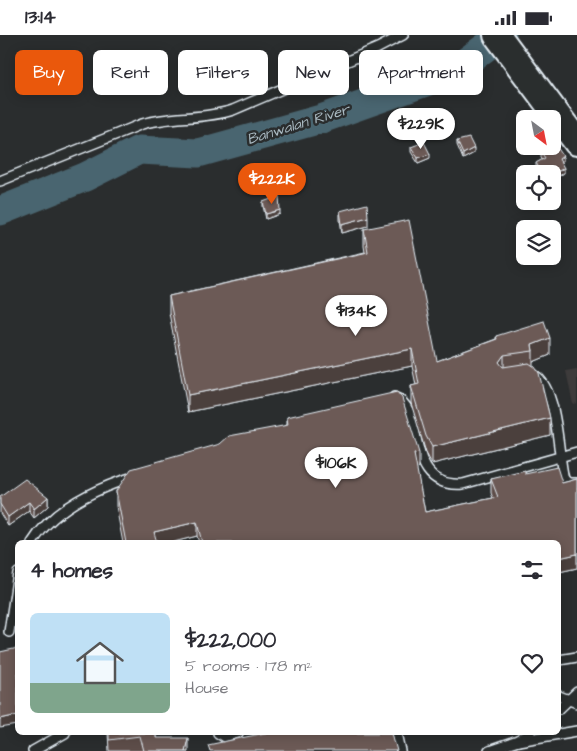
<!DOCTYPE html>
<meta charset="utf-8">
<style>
:root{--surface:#fff;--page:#f2f2f3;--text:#2b2b33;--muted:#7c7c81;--line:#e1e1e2;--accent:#ea580c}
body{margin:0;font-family:"Architects Daughter",sans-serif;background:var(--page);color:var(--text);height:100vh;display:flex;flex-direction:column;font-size:19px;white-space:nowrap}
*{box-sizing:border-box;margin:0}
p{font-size:16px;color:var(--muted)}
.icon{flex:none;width:28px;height:28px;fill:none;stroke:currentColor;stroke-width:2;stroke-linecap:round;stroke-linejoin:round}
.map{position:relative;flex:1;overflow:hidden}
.drawer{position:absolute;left:15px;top:505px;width:546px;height:195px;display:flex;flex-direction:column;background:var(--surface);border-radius:8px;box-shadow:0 2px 12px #0003}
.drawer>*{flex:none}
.banner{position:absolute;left:15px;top:15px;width:548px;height:45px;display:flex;gap:10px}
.needle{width:32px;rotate:148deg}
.tools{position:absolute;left:516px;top:75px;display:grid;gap:10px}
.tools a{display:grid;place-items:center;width:45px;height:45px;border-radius:8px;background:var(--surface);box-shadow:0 2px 12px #0003;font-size:25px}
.price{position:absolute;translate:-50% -42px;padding:0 11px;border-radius:18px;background:#fff;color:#222;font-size:16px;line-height:32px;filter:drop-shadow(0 1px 2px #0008)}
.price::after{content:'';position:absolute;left:50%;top:30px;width:15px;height:11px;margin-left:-8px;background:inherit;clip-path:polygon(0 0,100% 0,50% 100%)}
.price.on{background:var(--accent);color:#fff}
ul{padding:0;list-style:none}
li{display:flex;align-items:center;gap:15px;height:125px;padding:0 15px}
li+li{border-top:1px solid var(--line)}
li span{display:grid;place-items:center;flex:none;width:140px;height:100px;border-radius:8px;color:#555}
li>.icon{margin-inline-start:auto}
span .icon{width:60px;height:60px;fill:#fffc;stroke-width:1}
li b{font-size:21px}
h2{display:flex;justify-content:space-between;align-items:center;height:60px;padding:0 15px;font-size:21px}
.tag{padding:0 18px;border-radius:8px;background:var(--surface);box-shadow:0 2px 12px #0003;font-size:18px;line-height:45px}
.tag.on{background:var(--accent);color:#fff}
.status{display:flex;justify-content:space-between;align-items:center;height:35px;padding:0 25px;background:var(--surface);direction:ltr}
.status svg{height:14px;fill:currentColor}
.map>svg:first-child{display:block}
.built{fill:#3e3a3a}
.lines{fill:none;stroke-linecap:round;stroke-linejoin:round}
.river{stroke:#4a656f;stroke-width:29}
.lane-casing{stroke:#e8f1f8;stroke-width:12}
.primary-casing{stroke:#e8f1f8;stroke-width:30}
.lane{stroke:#2a2d2e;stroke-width:9}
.primary{stroke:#2a2d2e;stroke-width:26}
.wall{fill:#5d4d4a;stroke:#e8f1f8}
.shaded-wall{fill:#4c3f3c;stroke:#e8f1f8}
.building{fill:#6c5a56;stroke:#e8f1f8}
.labels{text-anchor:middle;stroke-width:5;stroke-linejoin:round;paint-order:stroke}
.water-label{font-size:15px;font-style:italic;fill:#a9b9c1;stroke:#2a2d2e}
</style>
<div class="status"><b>13:14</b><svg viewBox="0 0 49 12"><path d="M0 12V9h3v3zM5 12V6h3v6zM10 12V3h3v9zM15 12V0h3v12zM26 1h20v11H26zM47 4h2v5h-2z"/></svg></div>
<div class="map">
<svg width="577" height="716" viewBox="0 0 577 716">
<rect width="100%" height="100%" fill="#2a2d2e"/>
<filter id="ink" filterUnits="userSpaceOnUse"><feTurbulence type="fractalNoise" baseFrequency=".02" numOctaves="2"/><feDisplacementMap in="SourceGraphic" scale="10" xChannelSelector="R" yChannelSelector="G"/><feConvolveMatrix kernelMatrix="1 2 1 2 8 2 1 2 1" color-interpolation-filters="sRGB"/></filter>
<g filter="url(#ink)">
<!-- built -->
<polygon class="built" points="577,334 577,368 573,369 566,336"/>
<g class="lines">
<!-- river -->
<polyline class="river" points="0,176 85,142 139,115 198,118 321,84 451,38 502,0"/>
<!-- lane casing -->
<g class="lane-casing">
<g id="lane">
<path d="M0 146 142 89C172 80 203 85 233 75L378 13 403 0"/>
<path d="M531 338C559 349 557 418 564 444L568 448H577"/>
<path d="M394 362C428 373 401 454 463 449L577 417"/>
<path d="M32 508C54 472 97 453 136 441"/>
<polyline points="9,597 18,538"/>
<polyline points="559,625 577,622"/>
<polyline points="559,661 577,668"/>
<polyline points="559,674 577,657"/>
<polyline points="218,698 224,702 238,698"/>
<polyline points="397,698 401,716"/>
<polyline points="518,706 577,696"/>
<polyline points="33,716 65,698"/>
<polyline points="489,716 518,706 530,698"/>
</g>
</g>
<!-- primary casing -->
<g class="primary-casing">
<polyline id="primary" points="497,0 577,107"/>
</g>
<!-- lane -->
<use href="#lane" class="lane"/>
<!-- primary -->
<use href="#primary" class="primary"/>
</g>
<!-- wall -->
<g class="wall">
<polygon points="457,106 474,118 463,124 457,110"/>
<polygon points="411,112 430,123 418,128 411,117"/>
<polygon points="541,117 563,126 561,127 564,138 552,145 552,139 540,139 536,133 536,128 543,124 541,122"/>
<polygon points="263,167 280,179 266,184 263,171"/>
<polygon points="340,176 368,191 342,198 340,185"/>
<polygon points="364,194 437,326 496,304 496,301 550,320 533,327 533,331 550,400 432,429 426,418 411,368 411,351 416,350 412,331 188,377 169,278 169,261 365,217 364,211"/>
<polygon points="287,382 419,432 416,433 425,477 493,463 491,458 491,444 525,439 562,448 577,444 577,533 559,537 559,508 199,508 197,501 170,508 123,508 116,471 116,456 287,390"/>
<polygon points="0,462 48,462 48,471 34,483 29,476 8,491 0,478"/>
<polygon points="108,698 156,698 156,703 188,716 109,716"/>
</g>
<!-- shaded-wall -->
<g class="shaded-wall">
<polygon points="474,113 474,118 463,124 463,119"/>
<polygon points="430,119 430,123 418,128 418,123"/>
<polygon points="563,121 563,126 559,129 559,124"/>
<polygon points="564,133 564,138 552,145 552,140"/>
<polygon points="280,175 280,179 266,184 266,179"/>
<polygon points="368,182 368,191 342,198 342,189"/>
<polygon points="550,303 550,320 533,327 533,316 532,310"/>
<polygon points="412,314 412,331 188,377 188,360"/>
<polygon points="504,320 504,337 499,327"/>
<polygon points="550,383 550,400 432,429 432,412"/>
<polygon points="419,418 419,432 414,434 414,419"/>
<polygon points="48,462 48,471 34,483 34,474"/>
<polygon points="29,467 29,476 8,491 8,482"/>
<polygon points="197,487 197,501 170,508 154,508 154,497"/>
<polygon points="577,519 577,533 559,537 559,523"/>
<polygon points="18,680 18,690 0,693 0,684"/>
<polygon points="188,703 188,716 185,716"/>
</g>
<!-- building -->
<g class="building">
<polygon points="469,103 474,113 463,119 457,106"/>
<polygon points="424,107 430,119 418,123 411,112"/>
<polygon points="555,109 563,121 559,124 564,133 552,140 552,139 543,139 536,128 545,123 541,117"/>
<polygon points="279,161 280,175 266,179 263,167"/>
<polygon points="367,169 368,182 342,189 340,176"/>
<polygon points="409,185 437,326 497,304 496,301 544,286 550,303 532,310 533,316 504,320 499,327 503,332 529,328 535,332 539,338 550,383 432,412 426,401 411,351 419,349 412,314 188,360 169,261 368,217 364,194"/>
<polygon points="397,357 402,363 419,418 414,419 425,477 498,462 491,444 525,436 525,439 557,432 562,448 577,444 577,519 559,523 559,508 202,508 197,487 154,497 157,508 126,508 116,456 131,434 220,409 229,401 288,390 287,382"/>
<polygon points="25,444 48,462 34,474 29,467 8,482 0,469 0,462"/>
<polygon points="18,613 18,680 0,684 0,617"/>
<polygon points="109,698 156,698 156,703 188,703 185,716 144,716 140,701 109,705"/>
<polygon points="265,698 392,698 397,716 210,716 208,710"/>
</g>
</g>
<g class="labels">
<!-- water labels -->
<g class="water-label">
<text transform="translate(298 89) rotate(-17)" y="5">Banwalan River</text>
</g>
</g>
</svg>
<div class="tools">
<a><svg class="needle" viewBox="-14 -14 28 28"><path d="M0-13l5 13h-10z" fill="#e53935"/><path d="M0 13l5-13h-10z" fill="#7c7c81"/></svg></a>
<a><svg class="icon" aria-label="locate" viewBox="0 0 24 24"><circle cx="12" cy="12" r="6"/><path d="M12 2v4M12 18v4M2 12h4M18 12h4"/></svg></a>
<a><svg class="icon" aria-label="layers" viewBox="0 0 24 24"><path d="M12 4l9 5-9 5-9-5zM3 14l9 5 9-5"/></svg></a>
</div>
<b class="price" style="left:421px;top:115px">$229K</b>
<b class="price on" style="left:272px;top:170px">$222K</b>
<b class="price" style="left:356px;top:302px">$134K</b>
<b class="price" style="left:336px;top:454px">$106K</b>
<div class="banner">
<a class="tag on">Buy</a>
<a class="tag">Rent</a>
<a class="tag">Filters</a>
<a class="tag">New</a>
<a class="tag">Apartment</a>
</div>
<section class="drawer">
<h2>4 homes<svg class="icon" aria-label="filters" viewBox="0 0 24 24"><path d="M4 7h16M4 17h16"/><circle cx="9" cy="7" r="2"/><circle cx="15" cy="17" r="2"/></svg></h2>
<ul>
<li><span style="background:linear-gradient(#bfe0f5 70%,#7fa58c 0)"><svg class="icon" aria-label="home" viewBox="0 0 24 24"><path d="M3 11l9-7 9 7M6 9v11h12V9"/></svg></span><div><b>$222,000</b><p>5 rooms · 178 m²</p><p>House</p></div><svg class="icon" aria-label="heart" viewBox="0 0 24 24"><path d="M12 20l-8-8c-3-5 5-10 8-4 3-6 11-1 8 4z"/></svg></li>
</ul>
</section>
</div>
